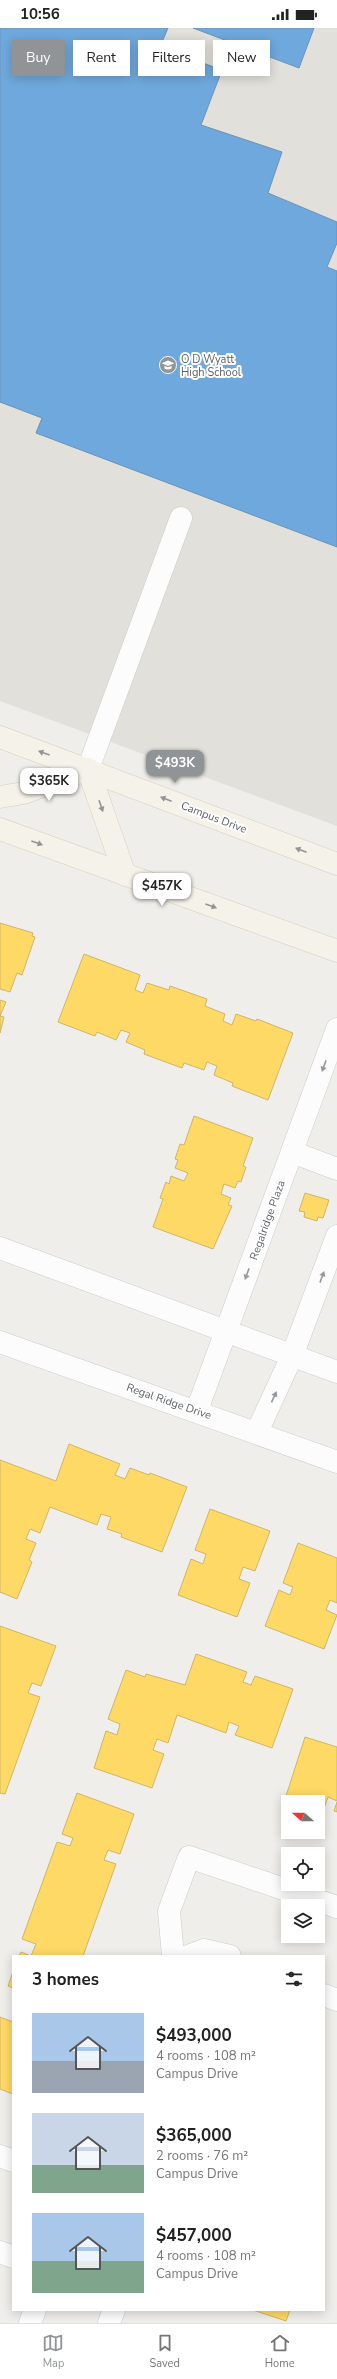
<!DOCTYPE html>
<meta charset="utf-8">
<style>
:root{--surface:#fff;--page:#f6f6f6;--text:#222;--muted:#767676;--line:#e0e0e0;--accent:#919496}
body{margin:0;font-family:"Nunito Sans",sans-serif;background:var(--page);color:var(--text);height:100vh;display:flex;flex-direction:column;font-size:15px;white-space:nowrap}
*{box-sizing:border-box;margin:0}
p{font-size:13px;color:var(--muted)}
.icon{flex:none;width:22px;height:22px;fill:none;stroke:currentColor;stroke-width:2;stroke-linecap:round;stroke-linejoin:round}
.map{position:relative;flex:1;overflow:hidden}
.sheet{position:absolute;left:12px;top:1927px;width:313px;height:356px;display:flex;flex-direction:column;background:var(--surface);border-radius:0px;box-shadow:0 2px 10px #0003}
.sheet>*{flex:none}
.banner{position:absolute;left:12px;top:12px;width:313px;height:36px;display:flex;gap:8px}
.needle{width:26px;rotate:290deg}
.fabs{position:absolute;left:281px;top:1767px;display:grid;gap:8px}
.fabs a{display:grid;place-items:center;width:44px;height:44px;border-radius:0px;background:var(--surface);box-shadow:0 2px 10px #0003;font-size:20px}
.price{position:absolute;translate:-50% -34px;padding:0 9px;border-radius:8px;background:#fff;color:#222;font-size:13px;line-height:26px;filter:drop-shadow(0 1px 2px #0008)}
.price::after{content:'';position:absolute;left:50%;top:24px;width:12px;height:9px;margin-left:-6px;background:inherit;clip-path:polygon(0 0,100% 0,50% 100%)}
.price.selected{background:var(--accent);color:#fff}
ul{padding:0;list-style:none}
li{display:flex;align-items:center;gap:12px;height:100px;padding:0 20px}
li span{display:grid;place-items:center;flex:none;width:112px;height:80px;border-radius:0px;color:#555}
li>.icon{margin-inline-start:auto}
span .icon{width:48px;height:48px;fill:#fffc;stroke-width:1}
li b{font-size:17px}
h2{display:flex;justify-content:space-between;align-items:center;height:48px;padding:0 20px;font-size:17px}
.pill{padding:0 14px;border-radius:0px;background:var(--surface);box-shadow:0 2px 10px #0003;font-size:14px;line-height:36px}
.pill.selected{background:var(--accent);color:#fff}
.status{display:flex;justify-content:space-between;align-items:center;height:28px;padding:0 20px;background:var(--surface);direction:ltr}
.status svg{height:11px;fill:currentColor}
.tabs{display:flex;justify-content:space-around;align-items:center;height:56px;border-top:1px solid var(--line);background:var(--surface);font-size:11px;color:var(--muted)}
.tabs a{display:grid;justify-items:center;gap:2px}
.tabs .selected{color:var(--accent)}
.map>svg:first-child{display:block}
.education{fill:#e2e0da}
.homes{fill:#ffd966;stroke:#cfb667}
.schools{fill:#6fa8dc;stroke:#6a93b9}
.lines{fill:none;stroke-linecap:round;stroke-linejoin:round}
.minor-casing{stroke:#cbcccc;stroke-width:23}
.major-casing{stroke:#d7ceb8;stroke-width:23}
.minor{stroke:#fdfcfc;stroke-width:22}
.major{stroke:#f4f2e9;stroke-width:22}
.oneway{fill:#939595}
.oneway2{fill:#96999c}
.labels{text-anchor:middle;stroke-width:4;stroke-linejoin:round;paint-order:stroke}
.poi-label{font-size:11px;fill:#5f6368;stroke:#fff;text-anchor:start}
.street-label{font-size:11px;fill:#5f6368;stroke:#fff}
</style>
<div class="status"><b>10:56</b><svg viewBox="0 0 49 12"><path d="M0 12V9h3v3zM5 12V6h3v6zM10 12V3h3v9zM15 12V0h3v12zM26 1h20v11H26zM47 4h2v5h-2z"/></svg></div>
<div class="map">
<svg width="337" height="2295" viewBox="0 0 337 2295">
<rect width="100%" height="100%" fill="#efeeea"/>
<!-- education -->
<polygon class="education" points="0,0 337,0 337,798 0,673"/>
<!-- homes -->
<g class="homes">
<polygon points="0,895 33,905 32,908 35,909 22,947 17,945 10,964 0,961"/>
<polygon points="84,926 140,947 135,962 143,965 147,955 169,962 170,958 207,971 205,978 225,986 223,993 232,997 236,986 256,993 257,991 293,1005 268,1072 232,1058 233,1055 214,1047 217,1038 207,1034 204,1042 184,1035 182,1040 144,1026 145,1022 126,1014 130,1005 121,1002 116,1012 97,1004 95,1008 58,994"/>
<polygon points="0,972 6,974 0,988 4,989 0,1005"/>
<polygon points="194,1088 253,1110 243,1138 246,1139 241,1154 238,1153 235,1160 224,1156 221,1166 231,1170 228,1177 232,1178 213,1221 153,1199 163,1171 160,1170 166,1154 169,1156 171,1148 184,1153 188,1145 175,1140 178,1132 175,1131 180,1116 184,1117"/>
<polygon points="305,1165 329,1172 323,1190 318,1189 317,1193 304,1189 305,1184 299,1183"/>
<polygon points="69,1416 120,1436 115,1447 125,1451 130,1440 149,1447 150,1445 187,1459 162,1524 121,1509 122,1506 107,1501 111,1489 101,1486 97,1497 50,1479 40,1505 30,1501 26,1511 36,1515 29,1532 32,1534 17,1571 0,1564 0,1432 56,1453"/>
<polygon points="210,1481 270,1503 255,1543 243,1539 239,1551 250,1555 237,1589 178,1567 191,1531 203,1536 206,1526 195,1522"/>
<polygon points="298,1515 337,1530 337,1575 330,1572 326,1582 337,1587 324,1621 265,1598 279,1562 290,1567 293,1559 283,1555"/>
<polygon points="0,1598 56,1618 41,1658 32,1655 28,1665 40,1669 5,1766 0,1765"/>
<polygon points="196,1626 247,1644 243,1654 251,1657 255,1648 293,1661 272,1720 235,1707 239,1698 229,1694 226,1705 177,1687 168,1715 157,1711 153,1722 164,1726 152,1760 94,1740 106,1703 117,1707 120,1696 108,1691 126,1642 145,1649 146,1646 185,1657"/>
<polygon points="305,1709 337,1719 337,1773 328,1769 324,1780 318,1778 318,1774 306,1774 286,1768"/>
<polygon points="77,1765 134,1786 120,1826 108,1822 104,1832 116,1836 83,1928 19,1928 21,1924 31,1928 36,1916 22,1911 57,1814 70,1818 73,1810 62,1806"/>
<polygon points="337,1774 337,1784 334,1783"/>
<polygon points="13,1944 13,1960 8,1958"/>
<polygon points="0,1989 13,1994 13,2066 0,2061"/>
<polygon points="253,2282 290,2282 286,2293"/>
</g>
<!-- schools -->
<g class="schools">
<polygon points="0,0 168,0 160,19 222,42 201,97 282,124 268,165 337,194 337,215 327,239 337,243 337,519 36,405 42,390 0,374"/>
<polygon points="193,0 314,0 299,40"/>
</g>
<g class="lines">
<!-- minor casing -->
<g class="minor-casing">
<g id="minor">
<polyline points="88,741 181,490"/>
<polyline points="292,1124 337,1141"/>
<polyline points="0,1220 337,1344"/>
<polyline points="0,1314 337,1434"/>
<polyline points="197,1382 337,1001"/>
<polyline points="257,1404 292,1328 337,1208"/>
<polyline points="173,1928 169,1883 189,1829 337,1879"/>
<polyline points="188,1928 204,1922 230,1928"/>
<polyline points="324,1967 337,1972"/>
<polyline points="0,2128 13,2133"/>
<polyline points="0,2224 13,2229"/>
<polyline points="30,2295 35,2282"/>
<polyline points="109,2295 114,2282"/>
</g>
</g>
<!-- major casing -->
<g class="major-casing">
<g id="major">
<polyline points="0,709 337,836"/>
<polyline points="0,769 24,765 88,741 125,847"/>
<polyline points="0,801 337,923"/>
</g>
</g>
<!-- minor -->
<use href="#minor" class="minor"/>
<!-- major -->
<use href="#major" class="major"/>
</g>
<!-- one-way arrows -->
<defs><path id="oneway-solid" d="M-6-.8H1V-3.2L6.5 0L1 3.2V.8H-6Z"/></defs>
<g class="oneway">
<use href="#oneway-solid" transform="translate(44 725) rotate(-160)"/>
<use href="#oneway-solid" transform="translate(166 771) rotate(-159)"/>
<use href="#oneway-solid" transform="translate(101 778) rotate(71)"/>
<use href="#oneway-solid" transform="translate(37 815) rotate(20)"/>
<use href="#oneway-solid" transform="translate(301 822) rotate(-159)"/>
<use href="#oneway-solid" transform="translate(211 878) rotate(20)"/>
</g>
<g class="oneway2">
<use href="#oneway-solid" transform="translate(324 1038) rotate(110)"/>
<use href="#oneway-solid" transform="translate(247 1246) rotate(110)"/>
<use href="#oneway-solid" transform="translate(322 1249) rotate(-70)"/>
<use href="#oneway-solid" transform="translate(274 1369) rotate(-65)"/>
</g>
<!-- icons -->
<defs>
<g id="school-disc" transform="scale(0.9)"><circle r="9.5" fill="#919496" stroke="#fff"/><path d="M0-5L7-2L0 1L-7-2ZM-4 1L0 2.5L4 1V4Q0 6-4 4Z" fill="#fff"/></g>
</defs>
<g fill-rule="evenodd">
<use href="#school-disc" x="168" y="337"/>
</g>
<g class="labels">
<!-- poi labels -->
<g class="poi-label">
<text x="181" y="335">O D Wyatt<tspan x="181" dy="13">High School</tspan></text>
</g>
<!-- street labels -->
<g class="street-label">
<text transform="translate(214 789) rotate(21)" y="4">Campus Drive</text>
<text transform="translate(267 1192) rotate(-70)" y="4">Regalridge Plaza</text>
<text transform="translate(169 1373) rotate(19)" y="4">Regal Ridge Drive</text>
</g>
</g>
</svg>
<div class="fabs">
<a><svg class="needle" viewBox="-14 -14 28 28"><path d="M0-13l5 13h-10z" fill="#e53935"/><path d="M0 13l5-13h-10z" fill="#767676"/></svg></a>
<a><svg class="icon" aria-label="locate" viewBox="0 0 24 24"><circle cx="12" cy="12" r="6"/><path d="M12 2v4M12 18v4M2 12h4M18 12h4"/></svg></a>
<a><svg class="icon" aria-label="layers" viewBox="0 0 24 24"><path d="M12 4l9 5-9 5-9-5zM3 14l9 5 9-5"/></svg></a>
</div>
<b class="price selected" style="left:175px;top:756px">$493K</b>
<b class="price" style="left:49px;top:774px">$365K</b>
<b class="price" style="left:162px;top:879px">$457K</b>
<div class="banner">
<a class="pill selected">Buy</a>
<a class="pill">Rent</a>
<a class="pill">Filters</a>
<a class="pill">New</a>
</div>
<section class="sheet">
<h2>3 homes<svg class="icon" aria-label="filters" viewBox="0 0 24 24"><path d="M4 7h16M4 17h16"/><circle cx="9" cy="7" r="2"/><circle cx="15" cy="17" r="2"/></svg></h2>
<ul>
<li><span style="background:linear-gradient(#a9c7e8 60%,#9aa5b1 0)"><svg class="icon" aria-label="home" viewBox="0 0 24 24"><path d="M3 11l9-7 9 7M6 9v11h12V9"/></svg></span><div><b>$493,000</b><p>4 rooms · 108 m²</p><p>Campus Drive</p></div></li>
<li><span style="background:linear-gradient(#c9d6e8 65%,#7fa58c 0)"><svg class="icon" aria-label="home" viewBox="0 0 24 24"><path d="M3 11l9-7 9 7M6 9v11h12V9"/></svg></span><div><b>$365,000</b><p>2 rooms · 76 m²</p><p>Campus Drive</p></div></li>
<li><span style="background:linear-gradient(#a9c7e8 60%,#7fa58c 0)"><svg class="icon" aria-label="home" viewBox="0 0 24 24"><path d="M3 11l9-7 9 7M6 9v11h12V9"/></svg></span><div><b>$457,000</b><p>4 rooms · 108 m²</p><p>Campus Drive</p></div></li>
</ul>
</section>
</div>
<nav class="tabs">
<a class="selected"><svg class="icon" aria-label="map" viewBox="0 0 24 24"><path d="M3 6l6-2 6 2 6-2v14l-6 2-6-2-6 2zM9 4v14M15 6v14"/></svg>Map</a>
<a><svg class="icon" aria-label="saved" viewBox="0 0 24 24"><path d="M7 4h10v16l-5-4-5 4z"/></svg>Saved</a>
<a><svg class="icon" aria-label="home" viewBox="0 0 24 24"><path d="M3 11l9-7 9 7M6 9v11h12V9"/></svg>Home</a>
</nav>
